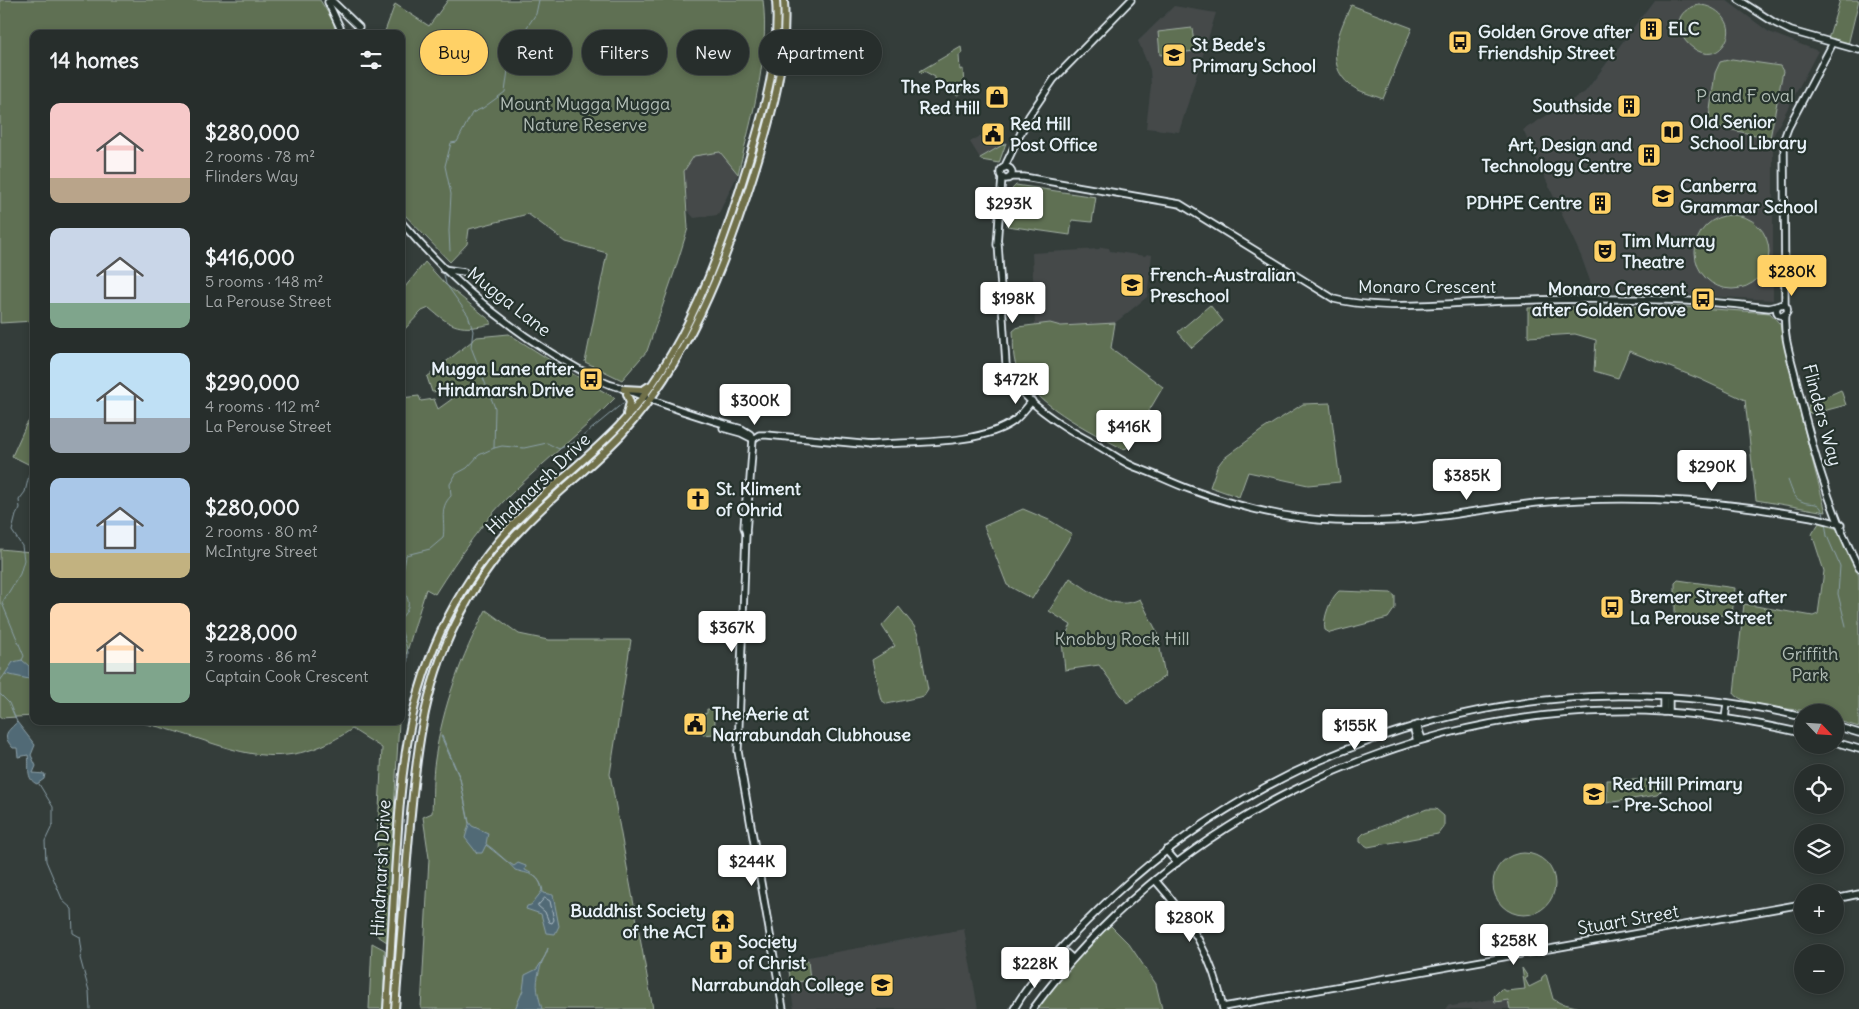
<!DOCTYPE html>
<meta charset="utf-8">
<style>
:root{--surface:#272e2c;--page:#333a38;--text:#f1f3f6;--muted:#a4a8a9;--line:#434a48;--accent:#ffd166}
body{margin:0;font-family:Delius,sans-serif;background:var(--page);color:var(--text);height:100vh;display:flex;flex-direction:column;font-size:19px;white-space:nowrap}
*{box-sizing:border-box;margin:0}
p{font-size:16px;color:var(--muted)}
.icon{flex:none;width:28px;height:28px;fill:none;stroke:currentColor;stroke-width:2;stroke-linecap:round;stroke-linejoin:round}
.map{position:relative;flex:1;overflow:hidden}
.side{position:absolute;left:30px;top:30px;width:375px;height:695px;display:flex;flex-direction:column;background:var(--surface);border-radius:10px;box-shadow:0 2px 8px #0003,0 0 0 1px var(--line)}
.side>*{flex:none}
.guide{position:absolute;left:420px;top:30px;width:475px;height:45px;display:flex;gap:10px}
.needle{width:32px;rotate:115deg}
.controls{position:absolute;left:1794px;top:704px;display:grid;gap:10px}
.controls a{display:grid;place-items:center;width:50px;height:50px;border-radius:50%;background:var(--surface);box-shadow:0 2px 8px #0003,0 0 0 1px var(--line);font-size:25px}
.price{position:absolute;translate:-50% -42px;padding:0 11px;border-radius:5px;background:#fff;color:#222;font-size:16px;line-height:32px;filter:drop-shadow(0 1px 2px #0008)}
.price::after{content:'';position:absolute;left:50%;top:30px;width:15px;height:11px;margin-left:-8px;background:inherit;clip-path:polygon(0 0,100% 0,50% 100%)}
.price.on{background:var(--accent);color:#111}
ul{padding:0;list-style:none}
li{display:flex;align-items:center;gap:15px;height:125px;padding:0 20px}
li span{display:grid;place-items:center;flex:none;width:140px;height:100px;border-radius:10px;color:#555}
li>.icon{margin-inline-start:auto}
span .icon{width:60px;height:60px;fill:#fffc;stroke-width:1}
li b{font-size:21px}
h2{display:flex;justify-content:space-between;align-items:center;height:60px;padding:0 20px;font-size:21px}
.chip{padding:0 18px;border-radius:22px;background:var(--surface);box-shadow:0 2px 8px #0003,0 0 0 1px var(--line);font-size:18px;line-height:45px}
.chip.on{background:var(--accent);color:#111}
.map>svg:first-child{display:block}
.built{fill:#44494a}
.green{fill:#5e7052;stroke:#a3b0a5}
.water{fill:#516b76;stroke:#8da1aa}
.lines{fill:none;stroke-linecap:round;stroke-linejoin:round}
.shore{stroke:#acbbc4;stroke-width:1}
.stream{stroke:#8da1aa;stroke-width:1}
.secondary-casing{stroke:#e8f1f8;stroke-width:9}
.primary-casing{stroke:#e8f1f8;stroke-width:10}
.secondary{stroke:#26332d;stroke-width:5.5}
.primary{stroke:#70704a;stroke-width:6}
.labels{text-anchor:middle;stroke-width:4.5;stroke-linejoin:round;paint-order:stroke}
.poi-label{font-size:18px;font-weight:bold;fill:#e8f1f8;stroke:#26332d;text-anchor:start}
.park-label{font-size:18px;fill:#b1bdb6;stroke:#26332d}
.street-label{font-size:18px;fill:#e8f1f8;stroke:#26332d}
</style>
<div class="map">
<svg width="1859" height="1009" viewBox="0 0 1859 1009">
<rect width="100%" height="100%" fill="#343d3a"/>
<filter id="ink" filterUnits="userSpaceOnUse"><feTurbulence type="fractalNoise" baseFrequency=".02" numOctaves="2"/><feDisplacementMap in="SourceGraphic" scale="10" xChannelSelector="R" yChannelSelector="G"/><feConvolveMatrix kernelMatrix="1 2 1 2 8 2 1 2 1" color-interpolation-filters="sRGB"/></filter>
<g filter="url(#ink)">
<!-- built -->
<g class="built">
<polygon points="1654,0 1726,0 1769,32 1818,51 1773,136 1773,300 1621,291 1594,292 1581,256 1523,130 1585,92"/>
<polygon points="1174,6 1216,13 1179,132 1146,128 1151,85 1150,70 1138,41"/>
<polygon points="996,127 1006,143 980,158 970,142"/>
<polygon points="706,152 720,152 738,174 718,215 694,218 688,211 684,171 694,156"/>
<polygon points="1101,247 1109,248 1110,251 1145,256 1147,254 1152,255 1147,297 1115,323 1061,326 1050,323 1035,325 1032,253 1099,249"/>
<polygon points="1589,784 1606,784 1606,799 1584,799 1582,792"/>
<polygon points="964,929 978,1009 794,1009 786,961"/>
<polygon points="1494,996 1496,1002 1508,1000 1510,1009 1445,1009 1449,1004 1452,1006 1476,1002 1492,999"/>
</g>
<!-- green -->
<g class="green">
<polygon points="0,0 320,0 333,21 336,34 34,34 34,321 0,323"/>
<path d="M448 0H763C770 58 751 119 738 174L720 152 694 156 684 171 688 228 675 270 647 351 622 380 585 362 607 253 566 242 528 214 469 229 467 244 450 262 401 211V34H384L395 4 429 26Z"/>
<polygon points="1840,0 1859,0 1848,45 1828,39"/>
<path d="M1351 5 1412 28 1383 99C1373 95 1359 92 1350 85 1323 63 1340 30 1351 5Z"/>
<path d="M1699 5C1716 5 1736 23 1726 41 1706 80 1649 16 1699 5Z"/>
<polygon points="1192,28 1195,51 1160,55 1158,32"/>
<polygon points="961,47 962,53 959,55 960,70 963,69 964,89 958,96 935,82 935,77 924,71 922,73 920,71"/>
<polygon points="1732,59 1780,66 1783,71 1770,138 1708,125 1715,73 1720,62"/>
<polygon points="1006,143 999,163 981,160 980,158"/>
<polygon points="1016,185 1096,197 1092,222 1072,220 1070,235 1007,226 1012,189"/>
<circle cx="1732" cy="252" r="37"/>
<path d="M425 262 445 284 491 321V324C461 331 452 328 429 308L422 311 401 333V292Z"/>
<polygon points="1210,305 1223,321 1192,348 1178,332"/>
<polygon points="1606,306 1685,307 1770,313 1780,324 1799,410 1826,512 1756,500 1745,400 1700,379 1629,351 1618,378 1594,371 1596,340 1575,334 1528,337 1528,308"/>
<path d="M1050 323 1061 326 1115 323 1111 348 1163 387 1127 448 1123 449C1088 430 1032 404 1016 365 1012 355 1014 341 1013 331L1018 327Z"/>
<path d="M509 334 564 369 615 398C584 430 549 457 517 488 484 519 459 556 435 594L426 589 401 671V398L419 396 421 401 434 399 438 409 452 399 448 390 432 392 427 377 477 337Z"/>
<polygon points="1841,390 1846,405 1812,414 1807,411 1809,404"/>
<polygon points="1330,403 1340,482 1308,485 1248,472 1239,497 1210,487 1217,467 1223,459 1262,430 1303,404"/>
<polygon points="34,414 34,467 12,456 26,425"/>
<polygon points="1023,509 1049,520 1072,534 1032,599 1007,585 984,526"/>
<path d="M1819 523 1838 529 1859 576V727L1835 720V712C1818 712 1741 708 1734 693L1744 604 1813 616 1818 614 1824 571 1812 534Z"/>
<polygon points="0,549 31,552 34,555 34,716 0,718"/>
<path d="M1070 578C1092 592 1113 612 1140 599L1157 632 1165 676 1127 703 1099 665 1065 670 1062 642 1071 625 1049 611Z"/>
<polygon points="1678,580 1735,588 1732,615 1675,616 1675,583"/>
<path d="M1339 591 1391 593 1395 596V608L1388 618 1330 633 1325 630C1322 619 1331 597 1339 591Z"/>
<polygon points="899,607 914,626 918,635 928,690 924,696 887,704 881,700 872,660 895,646 882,626"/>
<path d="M486 610 519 634 548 640H631L610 774 653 1009H421L429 858 423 817 432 813C433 796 432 777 435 759 443 706 461 657 486 610Z"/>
<polygon points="716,707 714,734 703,735 704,714 707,713 707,709 714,710"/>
<path d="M130 721H399L387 942 373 933 382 748 352 729C267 787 217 734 130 721Z"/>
<polygon points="1607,780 1656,780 1661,783 1663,789 1657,795 1607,803"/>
<polygon points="1427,809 1436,809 1444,816 1444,826 1438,834 1368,847 1360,842 1360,837 1364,833"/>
<circle cx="1524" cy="884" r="31"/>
<polygon points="1110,925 1129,944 1156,984 1162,1009 1037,1009 1070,968"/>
<polygon points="372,943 385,950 383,1009 369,1009"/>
<polygon points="808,961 810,980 791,983 788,964"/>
<polygon points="1522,968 1528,977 1525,979 1529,987 1541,981 1542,977 1546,974 1553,999 1560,1003 1585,1009 1510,1009 1508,1000 1495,1002 1494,996 1501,989 1506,991 1525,989"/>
</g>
<!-- water -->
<g class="water">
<polygon points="22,660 29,666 29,679 5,674 13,662"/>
<path d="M17 722 35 745 31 755 36 766 33 773 45 774 44 779 37 784C25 779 30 766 28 755L18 757 17 748H13C0 734 9 731 17 722Z"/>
<path d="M441 736H442L460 778 469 822 472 826 488 833 486 844C497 851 503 860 514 866L518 863 526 866 525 870C534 874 543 882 543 893L553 895 559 926 555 934 546 933 541 914 526 909 527 906 531 905 542 891C540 873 528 874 515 870 512 865 491 849 486 845L482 853H477L465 838 469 824 460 779Z"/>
<path d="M548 948C547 954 544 957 542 962 535 983 536 988 542 1009H515L523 990 525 975 537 969 545 956Z"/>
</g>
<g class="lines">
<!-- shore -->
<polygon class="shore" points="545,898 550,901 554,920 552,923 549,922 545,912 538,906"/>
<!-- stream -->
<g class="stream">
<polyline points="39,34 41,31"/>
<polyline points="450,251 449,231 451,194 445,166 451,143 457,142 472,113 483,108 505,92 508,70 521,51 527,27 536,14 539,0"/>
<polyline points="444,275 446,284 468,315 473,331 471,347 495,408 494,448"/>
<path d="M34 426 29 429C28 437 29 444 34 451"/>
<path d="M1788 480C1791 487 1793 498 1801 501 1813 507 1820 497 1825 519"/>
<polyline points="1825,522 1827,536 1840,566 1838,594 1846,626"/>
<path d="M401 618C416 602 404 597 402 582 401 579 406 560 406 555L430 549 443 538C446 521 438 509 451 496L450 484 456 474 467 468 479 455 494 448 502 446 524 448 547 443 559 449 577 441 623 403"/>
<polyline points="401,629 408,652 407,673"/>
<polyline points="22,660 24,656 2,603 20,574 24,560 22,546 12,531 16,515 20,508 19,500 25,492 34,455"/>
<polyline points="0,681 5,674"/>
<polyline points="0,694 9,703 17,722"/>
<polyline points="39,784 53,807 53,824 45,841 46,861 63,901 72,909 73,933 80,937 82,951 80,958 89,991 90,1009"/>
</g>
<!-- secondary casing -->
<g class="secondary-casing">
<g id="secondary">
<polyline points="331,0 359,27"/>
<polyline points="1739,0 1775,23 1791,31 1859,50"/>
<polyline points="328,2 343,34"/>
<circle cx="1006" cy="173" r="6"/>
<polyline points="1004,168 1029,116 1054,79 1131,0"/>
<path d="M1010 177H1024L1180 204 1334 299C1383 311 1452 303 1504 301 1592 298 1681 297 1769 308L1777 306"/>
<path d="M401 222C458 289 526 345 606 383 612 386 618 386 624 389 663 405 701 418 742 429L750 434 753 439"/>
<path d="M998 243 1006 364C1014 398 1063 427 1093 443 1107 450 1120 461 1135 467 1153 473 1170 482 1189 489 1235 506 1286 519 1336 521 1366 522 1396 522 1425 518 1462 514 1499 507 1536 503 1609 496 1681 498 1754 508 1782 513 1814 515 1841 525"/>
<polyline points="997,245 1002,177"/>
<polyline points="443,269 464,272"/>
<circle cx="1782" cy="310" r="5.5"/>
<polyline points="1785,305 1784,139 1788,128 1833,43"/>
<path d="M1785 314C1783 334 1790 355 1795 375 1810 440 1828 508 1859 568"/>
<polyline points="723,428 741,433 753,439 759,435 767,435 872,445"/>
<polyline points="753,439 746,533 738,751 783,1009"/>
<path d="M868 445C908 441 980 446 1014 421 1021 415 1026 408 1032 401"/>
<polyline points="746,533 744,527 747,487"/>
<polyline points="1664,712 1664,697"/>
<polyline points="1669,712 1669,697"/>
<polyline points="1725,719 1727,703"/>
<polyline points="1417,725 1422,739"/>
<polyline points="1413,726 1417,741"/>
<polyline points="1835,726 1859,733"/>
<polyline points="1835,742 1859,749"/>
<polyline points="1166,850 1177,863"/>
<path d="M1155 880C1189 918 1214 958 1223 1009"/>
<polyline points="1835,899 1859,894"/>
<polyline points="1062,949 1073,959"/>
<polyline points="1060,951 1071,961"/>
<polyline points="1223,1007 1802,904"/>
<path d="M1014 1009C1036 970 1082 925 1114 895 1297 726 1561 657 1802 717"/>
<path d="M1033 1009C1166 826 1387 715 1613 711 1676 709 1740 719 1802 733"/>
</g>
</g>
<!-- primary casing -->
<g class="primary-casing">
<g id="primary">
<polyline points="624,389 643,390 649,386"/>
<polyline points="627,414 630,402 627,394"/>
<path d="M387 1009C390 964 393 919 395 874 401 781 404 703 448 617 470 574 500 535 536 502 564 476 593 453 619 426 686 353 721 253 749 160 765 108 780 55 776 0"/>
<path d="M395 1009C399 955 404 901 408 847 415 769 420 694 456 623 474 586 498 552 527 523 557 492 592 466 622 434 687 362 724 268 753 176 771 118 788 61 784 0"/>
</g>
</g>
<!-- secondary -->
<use href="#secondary" class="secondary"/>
<!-- primary -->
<use href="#primary" class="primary"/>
</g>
</g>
<!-- icons -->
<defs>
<g id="building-square" transform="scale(1.25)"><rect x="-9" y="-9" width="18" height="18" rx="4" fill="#ffd166" stroke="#26332d"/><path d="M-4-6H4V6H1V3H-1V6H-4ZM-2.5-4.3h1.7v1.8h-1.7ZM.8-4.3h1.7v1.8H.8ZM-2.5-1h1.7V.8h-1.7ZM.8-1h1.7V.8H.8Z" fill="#111"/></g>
<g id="bus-square" transform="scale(1.25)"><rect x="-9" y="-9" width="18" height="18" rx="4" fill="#ffd166" stroke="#26332d"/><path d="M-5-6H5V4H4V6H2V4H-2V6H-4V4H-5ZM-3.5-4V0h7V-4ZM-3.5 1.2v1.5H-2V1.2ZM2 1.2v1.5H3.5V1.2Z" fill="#111"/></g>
<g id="school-square" transform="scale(1.25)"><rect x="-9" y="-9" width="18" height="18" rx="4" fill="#ffd166" stroke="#26332d"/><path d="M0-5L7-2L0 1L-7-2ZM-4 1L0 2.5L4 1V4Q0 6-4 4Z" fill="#111"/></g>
<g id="shop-square" transform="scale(1.25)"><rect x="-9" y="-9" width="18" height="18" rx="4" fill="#ffd166" stroke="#26332d"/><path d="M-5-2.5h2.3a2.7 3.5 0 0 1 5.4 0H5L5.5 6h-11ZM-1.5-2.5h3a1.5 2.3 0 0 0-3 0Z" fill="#111"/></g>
<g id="library-square" transform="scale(1.25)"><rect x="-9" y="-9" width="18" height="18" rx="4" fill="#ffd166" stroke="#26332d"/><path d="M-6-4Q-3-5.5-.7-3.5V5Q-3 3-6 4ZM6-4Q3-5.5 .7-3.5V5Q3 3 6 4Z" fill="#111"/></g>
<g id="civic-square" transform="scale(1.25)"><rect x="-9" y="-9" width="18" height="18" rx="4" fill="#ffd166" stroke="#26332d"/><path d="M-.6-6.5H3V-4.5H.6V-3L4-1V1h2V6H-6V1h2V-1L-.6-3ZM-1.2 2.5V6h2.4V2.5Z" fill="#111"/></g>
<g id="theatre-square" transform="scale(1.25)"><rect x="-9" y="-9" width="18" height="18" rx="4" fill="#ffd166" stroke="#26332d"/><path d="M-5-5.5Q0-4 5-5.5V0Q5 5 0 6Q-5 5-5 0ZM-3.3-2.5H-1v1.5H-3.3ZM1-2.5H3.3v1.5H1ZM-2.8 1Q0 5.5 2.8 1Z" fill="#111"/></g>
<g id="church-square" transform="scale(1.25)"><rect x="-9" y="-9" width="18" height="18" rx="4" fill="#ffd166" stroke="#26332d"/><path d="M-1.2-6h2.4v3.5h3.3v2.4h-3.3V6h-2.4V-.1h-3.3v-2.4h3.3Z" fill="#111"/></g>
<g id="temple-square" transform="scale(1.25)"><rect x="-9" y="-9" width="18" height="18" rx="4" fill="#ffd166" stroke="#26332d"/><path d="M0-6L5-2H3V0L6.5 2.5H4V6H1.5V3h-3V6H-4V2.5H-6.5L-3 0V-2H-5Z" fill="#111"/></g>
</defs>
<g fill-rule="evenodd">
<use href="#building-square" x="1651" y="29"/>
<use href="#bus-square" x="1460" y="42"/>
<use href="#school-square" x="1174" y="55"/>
<use href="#shop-square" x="997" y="97"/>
<use href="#building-square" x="1629" y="106"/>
<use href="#library-square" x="1672" y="132"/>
<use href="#civic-square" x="993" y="134"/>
<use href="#building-square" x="1649" y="155"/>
<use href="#school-square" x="1663" y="196"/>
<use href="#building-square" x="1600" y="203"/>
<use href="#theatre-square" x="1605" y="251"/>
<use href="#school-square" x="1132" y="285"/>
<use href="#bus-square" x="1703" y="299"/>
<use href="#bus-square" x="591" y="379"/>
<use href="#church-square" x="698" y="499"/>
<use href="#bus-square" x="1612" y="607"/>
<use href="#civic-square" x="695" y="724"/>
<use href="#school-square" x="1594" y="794"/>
<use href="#temple-square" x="723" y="921"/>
<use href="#church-square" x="721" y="952"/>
<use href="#school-square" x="882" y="985"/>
</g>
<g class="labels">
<!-- poi labels -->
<g class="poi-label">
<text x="1668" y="35">ELC</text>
<text x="1478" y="38">Golden Grove after<tspan x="1478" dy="21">Friendship Street</tspan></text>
<text x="1192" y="51">St Bede's<tspan x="1192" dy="21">Primary School</tspan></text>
<text x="980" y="93" text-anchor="end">The Parks<tspan x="980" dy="21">Red Hill</tspan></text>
<text x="1612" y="112" text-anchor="end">Southside</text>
<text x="1690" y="128">Old Senior<tspan x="1690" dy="21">School Library</tspan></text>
<text x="1010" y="130">Red Hill<tspan x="1010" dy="21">Post Office</tspan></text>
<text x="1632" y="151" text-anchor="end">Art, Design and<tspan x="1632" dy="21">Technology Centre</tspan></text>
<text x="1680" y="192">Canberra<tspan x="1680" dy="21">Grammar School</tspan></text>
<text x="1582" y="209" text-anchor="end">PDHPE Centre</text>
<text x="1622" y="247">Tim Murray<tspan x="1622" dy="21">Theatre</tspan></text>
<text x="1150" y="281">French-Australian<tspan x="1150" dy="21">Preschool</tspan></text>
<text x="1686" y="295" text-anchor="end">Monaro Crescent<tspan x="1686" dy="21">after Golden Grove</tspan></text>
<text x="574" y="375" text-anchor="end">Mugga Lane after<tspan x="574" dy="21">Hindmarsh Drive</tspan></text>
<text x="716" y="495">St. Kliment<tspan x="716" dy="21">of Ohrid</tspan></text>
<text x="1630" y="603">Bremer Street after<tspan x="1630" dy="21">La Perouse Street</tspan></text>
<text x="712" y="720">The Aerie at<tspan x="712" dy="21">Narrabundah Clubhouse</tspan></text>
<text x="1612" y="790">Red Hill Primary<tspan x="1612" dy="21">- Pre-School</tspan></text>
<text x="706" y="917" text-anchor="end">Buddhist Society<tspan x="706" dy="21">of the ACT</tspan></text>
<text x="738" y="948">Society<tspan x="738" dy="21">of Christ</tspan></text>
<text x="864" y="991" text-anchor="end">Narrabundah College</text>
</g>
<!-- park labels -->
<g class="park-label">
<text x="1745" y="102">P and F oval</text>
<text x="585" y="110">Mount Mugga Mugga<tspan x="585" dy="21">Nature Reserve</tspan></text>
<text x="1122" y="645">Knobby Rock Hill</text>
<text x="1810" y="660">Griffith<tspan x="1810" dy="21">Park</tspan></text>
</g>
<!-- street labels -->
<g class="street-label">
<text x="1427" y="293">Monaro Crescent</text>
<text transform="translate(509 302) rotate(38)" y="6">Mugga Lane</text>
<text transform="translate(1822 415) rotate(75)" y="6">Flinders Way</text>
<text transform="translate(538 484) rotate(-44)" y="6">Hindmarsh Drive</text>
<text transform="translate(381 868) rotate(-87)" y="6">Hindmarsh Drive</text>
<text transform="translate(1628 920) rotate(-10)" y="6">Stuart Street</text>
</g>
</g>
</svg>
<div class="controls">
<a><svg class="needle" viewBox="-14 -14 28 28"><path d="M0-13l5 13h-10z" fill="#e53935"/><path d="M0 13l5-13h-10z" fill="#a4a8a9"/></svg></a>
<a><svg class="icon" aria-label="locate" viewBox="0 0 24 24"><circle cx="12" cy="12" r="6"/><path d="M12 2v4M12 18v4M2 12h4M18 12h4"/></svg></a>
<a><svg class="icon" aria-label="layers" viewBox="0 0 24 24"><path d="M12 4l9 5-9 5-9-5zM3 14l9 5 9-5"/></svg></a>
<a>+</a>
<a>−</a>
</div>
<b class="price" style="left:1009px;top:229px">$293K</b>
<b class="price on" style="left:1792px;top:297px">$280K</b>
<b class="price" style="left:1013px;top:324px">$198K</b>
<b class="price" style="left:1016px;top:405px">$472K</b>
<b class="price" style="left:755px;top:426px">$300K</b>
<b class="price" style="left:1129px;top:452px">$416K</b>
<b class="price" style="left:1712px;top:492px">$290K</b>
<b class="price" style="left:1467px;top:501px">$385K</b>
<b class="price" style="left:732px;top:653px">$367K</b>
<b class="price" style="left:1355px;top:751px">$155K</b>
<b class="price" style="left:752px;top:887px">$244K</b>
<b class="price" style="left:1190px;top:943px">$280K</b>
<b class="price" style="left:1514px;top:966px">$258K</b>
<b class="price" style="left:1035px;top:989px">$228K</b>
<div class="guide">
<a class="chip on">Buy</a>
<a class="chip">Rent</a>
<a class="chip">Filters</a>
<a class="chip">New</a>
<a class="chip">Apartment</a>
</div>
<section class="side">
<h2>14 homes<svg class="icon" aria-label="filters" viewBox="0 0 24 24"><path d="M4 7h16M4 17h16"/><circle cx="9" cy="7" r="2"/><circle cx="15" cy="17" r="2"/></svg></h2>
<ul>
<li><span style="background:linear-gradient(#f6c9c9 75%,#b9a48a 0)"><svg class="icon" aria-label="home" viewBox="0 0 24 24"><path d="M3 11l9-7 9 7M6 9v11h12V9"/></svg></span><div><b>$280,000</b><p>2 rooms · 78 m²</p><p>Flinders Way</p></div></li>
<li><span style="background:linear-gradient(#c9d6e8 75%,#7fa58c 0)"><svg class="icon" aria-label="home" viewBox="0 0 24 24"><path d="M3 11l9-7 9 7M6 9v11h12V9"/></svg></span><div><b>$416,000</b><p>5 rooms · 148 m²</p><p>La Perouse Street</p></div></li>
<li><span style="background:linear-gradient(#bfe0f5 65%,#9aa5b1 0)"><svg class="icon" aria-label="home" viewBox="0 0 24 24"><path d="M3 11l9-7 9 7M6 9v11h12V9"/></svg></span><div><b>$290,000</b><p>4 rooms · 112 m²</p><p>La Perouse Street</p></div></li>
<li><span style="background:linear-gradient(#a9c7e8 75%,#c2b280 0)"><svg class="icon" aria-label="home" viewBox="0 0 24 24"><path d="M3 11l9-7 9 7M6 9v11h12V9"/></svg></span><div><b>$280,000</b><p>2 rooms · 80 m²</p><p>McIntyre Street</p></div></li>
<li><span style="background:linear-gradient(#ffd9b3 60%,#7fa58c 0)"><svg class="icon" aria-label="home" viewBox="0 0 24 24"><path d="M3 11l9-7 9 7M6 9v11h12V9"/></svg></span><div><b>$228,000</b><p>3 rooms · 86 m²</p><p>Captain Cook Crescent</p></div></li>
</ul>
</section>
</div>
